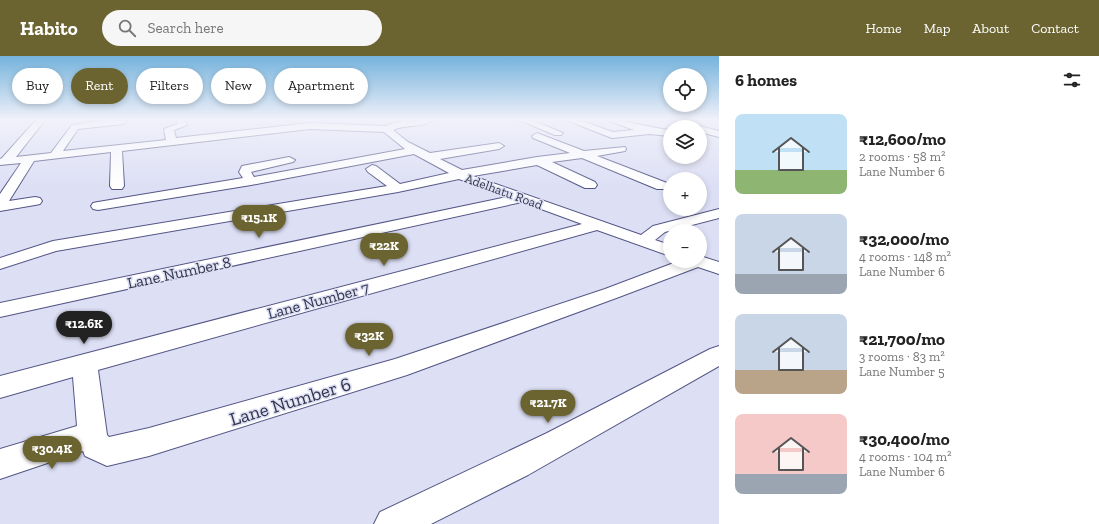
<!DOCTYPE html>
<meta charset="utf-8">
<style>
:root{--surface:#fff;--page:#f6f6f6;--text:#222;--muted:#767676;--accent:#6b6430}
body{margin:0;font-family:"Zilla Slab",serif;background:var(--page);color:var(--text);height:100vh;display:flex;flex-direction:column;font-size:15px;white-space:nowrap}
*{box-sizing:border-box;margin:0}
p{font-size:13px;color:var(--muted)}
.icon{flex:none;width:22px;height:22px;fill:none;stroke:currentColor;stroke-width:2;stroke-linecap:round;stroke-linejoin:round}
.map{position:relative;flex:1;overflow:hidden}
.drawer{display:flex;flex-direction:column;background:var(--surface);width:380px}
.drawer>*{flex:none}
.guide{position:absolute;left:12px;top:12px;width:380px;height:36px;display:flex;gap:8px}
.tools{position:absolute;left:663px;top:12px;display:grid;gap:8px}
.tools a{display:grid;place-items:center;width:44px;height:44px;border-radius:50%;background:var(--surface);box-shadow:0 2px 6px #0003;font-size:20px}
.price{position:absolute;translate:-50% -34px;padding:0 9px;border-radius:14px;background:var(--accent);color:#fff;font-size:13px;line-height:26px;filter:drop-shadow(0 1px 2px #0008)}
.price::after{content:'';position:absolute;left:50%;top:24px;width:12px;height:9px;margin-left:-6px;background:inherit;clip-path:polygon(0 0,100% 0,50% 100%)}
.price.current{background:#222;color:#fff}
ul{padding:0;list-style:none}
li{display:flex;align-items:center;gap:12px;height:100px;padding:0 16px}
li span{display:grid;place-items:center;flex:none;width:112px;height:80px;border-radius:8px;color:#555}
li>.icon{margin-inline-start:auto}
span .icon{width:48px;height:48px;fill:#fffc;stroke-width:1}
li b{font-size:17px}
h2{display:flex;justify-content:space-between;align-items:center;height:48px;padding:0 16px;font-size:17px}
.chip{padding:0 14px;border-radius:18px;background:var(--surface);box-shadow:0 2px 6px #0003;font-size:14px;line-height:36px}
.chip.current{background:var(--accent);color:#fff}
header{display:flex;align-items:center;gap:24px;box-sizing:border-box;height:56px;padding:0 20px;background:var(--accent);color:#fff}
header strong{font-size:19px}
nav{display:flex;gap:22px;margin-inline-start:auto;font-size:14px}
.search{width:280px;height:36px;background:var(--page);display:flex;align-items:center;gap:10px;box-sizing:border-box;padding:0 14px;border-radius:22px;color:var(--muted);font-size:15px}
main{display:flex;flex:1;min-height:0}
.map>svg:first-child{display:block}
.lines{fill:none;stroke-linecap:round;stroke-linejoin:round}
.minor-casing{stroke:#545685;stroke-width:2}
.minor{fill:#fff;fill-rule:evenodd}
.labels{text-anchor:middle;stroke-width:3;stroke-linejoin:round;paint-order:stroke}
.far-street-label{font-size:13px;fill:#33354a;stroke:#dddff5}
.street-label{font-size:16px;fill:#33354a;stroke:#dddff5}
.near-street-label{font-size:19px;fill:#33354a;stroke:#dddff5}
</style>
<header>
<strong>Habito</strong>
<div class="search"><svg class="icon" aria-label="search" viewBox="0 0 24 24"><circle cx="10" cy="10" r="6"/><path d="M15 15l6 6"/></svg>Search here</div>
<nav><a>Home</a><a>Map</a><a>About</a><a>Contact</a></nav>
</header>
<main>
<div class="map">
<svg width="719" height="468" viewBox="0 0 719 468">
<rect width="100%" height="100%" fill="#dddff5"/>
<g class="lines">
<!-- minor casing -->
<g class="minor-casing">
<g id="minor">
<path d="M36 64H45L16 101 51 97 72 69 108 64 127 65 123 68 78 73 63 95 166 84 164 73 177 68V64H185L187 69 174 74 176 82 310 67 386 70C401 63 417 64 433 64 424 72 405 68 393 74L408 86 430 97 499 87 504 90 499 93 440 103 462 114 537 101 570 97 533 82 532 80 537 77 584 95 625 91 626 93 625 95 597 100 667 127 669 130 667 133H657L582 102 552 106 595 126 597 129 595 132H585L537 109 473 120 641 179 653 170 719 153V162L665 176 655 184 670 189V200L597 174 98 314 107 379 109 381 149 372 395 303 605 233 679 205H700V200L719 206V218L698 211 619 241 407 319 149 400 107 410 85 400 83 395 0 423V393L77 370 73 321 0 342V320L582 168 522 146 0 261V247L507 141 459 123 398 136 56 195 0 213V202L53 185 387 130 368 116 366 113 372 109 376 110 400 128 449 117 414 98 251 129 98 154 93 153 91 150 93 147 98 146 243 122 239 116 242 110 289 101 295 104 293 106 251 116 254 121 405 93 384 76 310 73 122 95 124 130 122 133H112L110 130 111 96 34 105 9 145 35 141 40 142 42 145 40 148 35 149 0 155V138L21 107 0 109V103L2 102Z"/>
<polygon points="519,64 532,64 563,77 561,79 555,79"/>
<path d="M566 64H579L613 76 634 74 607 64C628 64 648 72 670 74V80L649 78 612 82Z"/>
<polygon points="676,64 685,64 697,71 700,70 719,75 719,81 700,76 700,71 684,71 677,68"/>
<polygon points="719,290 719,310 528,419 431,468 374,468 380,456 547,377 710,293"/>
</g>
</g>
<!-- minor -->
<use href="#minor" class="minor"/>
</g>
<!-- sky -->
<linearGradient id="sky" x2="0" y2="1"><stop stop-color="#75b3dc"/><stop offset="0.49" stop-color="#f0f1fa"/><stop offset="1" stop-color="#f0f1fa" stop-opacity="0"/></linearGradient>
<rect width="719" height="130" fill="url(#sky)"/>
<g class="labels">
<!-- far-street labels -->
<g class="far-street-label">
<text transform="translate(504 135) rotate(20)" y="5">Adelhatu Road</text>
</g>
<!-- street labels -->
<g class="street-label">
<text transform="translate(179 216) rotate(-12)" y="6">Lane Number 8</text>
<text transform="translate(318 244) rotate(-15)" y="6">Lane Number 7</text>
</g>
<!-- near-street labels -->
<g class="near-street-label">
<text transform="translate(290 345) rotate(-17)" y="7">Lane Number 6</text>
</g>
</g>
</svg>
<div class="tools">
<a><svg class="icon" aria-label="locate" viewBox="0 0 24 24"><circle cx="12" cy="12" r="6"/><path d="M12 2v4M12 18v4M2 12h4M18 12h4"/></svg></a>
<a><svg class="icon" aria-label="layers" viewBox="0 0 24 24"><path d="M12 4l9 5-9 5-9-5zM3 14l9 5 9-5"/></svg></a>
<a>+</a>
<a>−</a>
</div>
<b class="price" style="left:259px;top:183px">₹15.1K</b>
<b class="price" style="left:384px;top:211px">₹22K</b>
<b class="price current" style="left:84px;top:289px">₹12.6K</b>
<b class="price" style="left:369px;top:301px">₹32K</b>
<b class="price" style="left:548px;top:368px">₹21.7K</b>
<b class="price" style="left:52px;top:414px">₹30.4K</b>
<div class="guide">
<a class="chip">Buy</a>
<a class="chip current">Rent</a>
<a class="chip">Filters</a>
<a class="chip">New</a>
<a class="chip">Apartment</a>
</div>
</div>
<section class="drawer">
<h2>6 homes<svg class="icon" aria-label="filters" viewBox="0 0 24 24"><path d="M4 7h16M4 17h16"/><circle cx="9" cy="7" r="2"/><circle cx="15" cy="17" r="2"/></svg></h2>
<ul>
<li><span style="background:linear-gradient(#bfe0f5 70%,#8fb573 0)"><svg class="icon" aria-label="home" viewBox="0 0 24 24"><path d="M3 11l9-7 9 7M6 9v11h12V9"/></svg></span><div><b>₹12,600/mo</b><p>2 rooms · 58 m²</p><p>Lane Number 6</p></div></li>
<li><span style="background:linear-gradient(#c9d6e8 75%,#9aa5b1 0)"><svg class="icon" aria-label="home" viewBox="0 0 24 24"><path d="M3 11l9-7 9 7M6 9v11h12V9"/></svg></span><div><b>₹32,000/mo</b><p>4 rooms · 148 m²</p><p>Lane Number 6</p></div></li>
<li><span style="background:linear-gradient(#c9d6e8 70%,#b9a48a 0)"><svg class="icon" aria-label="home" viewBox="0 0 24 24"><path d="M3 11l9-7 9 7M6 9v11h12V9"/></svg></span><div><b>₹21,700/mo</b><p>3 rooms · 83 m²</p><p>Lane Number 5</p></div></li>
<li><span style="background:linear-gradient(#f6c9c9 75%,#9aa5b1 0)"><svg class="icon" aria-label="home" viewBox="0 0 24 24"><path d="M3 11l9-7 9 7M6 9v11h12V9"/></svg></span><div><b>₹30,400/mo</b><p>4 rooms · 104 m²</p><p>Lane Number 6</p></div></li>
</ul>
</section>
</main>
